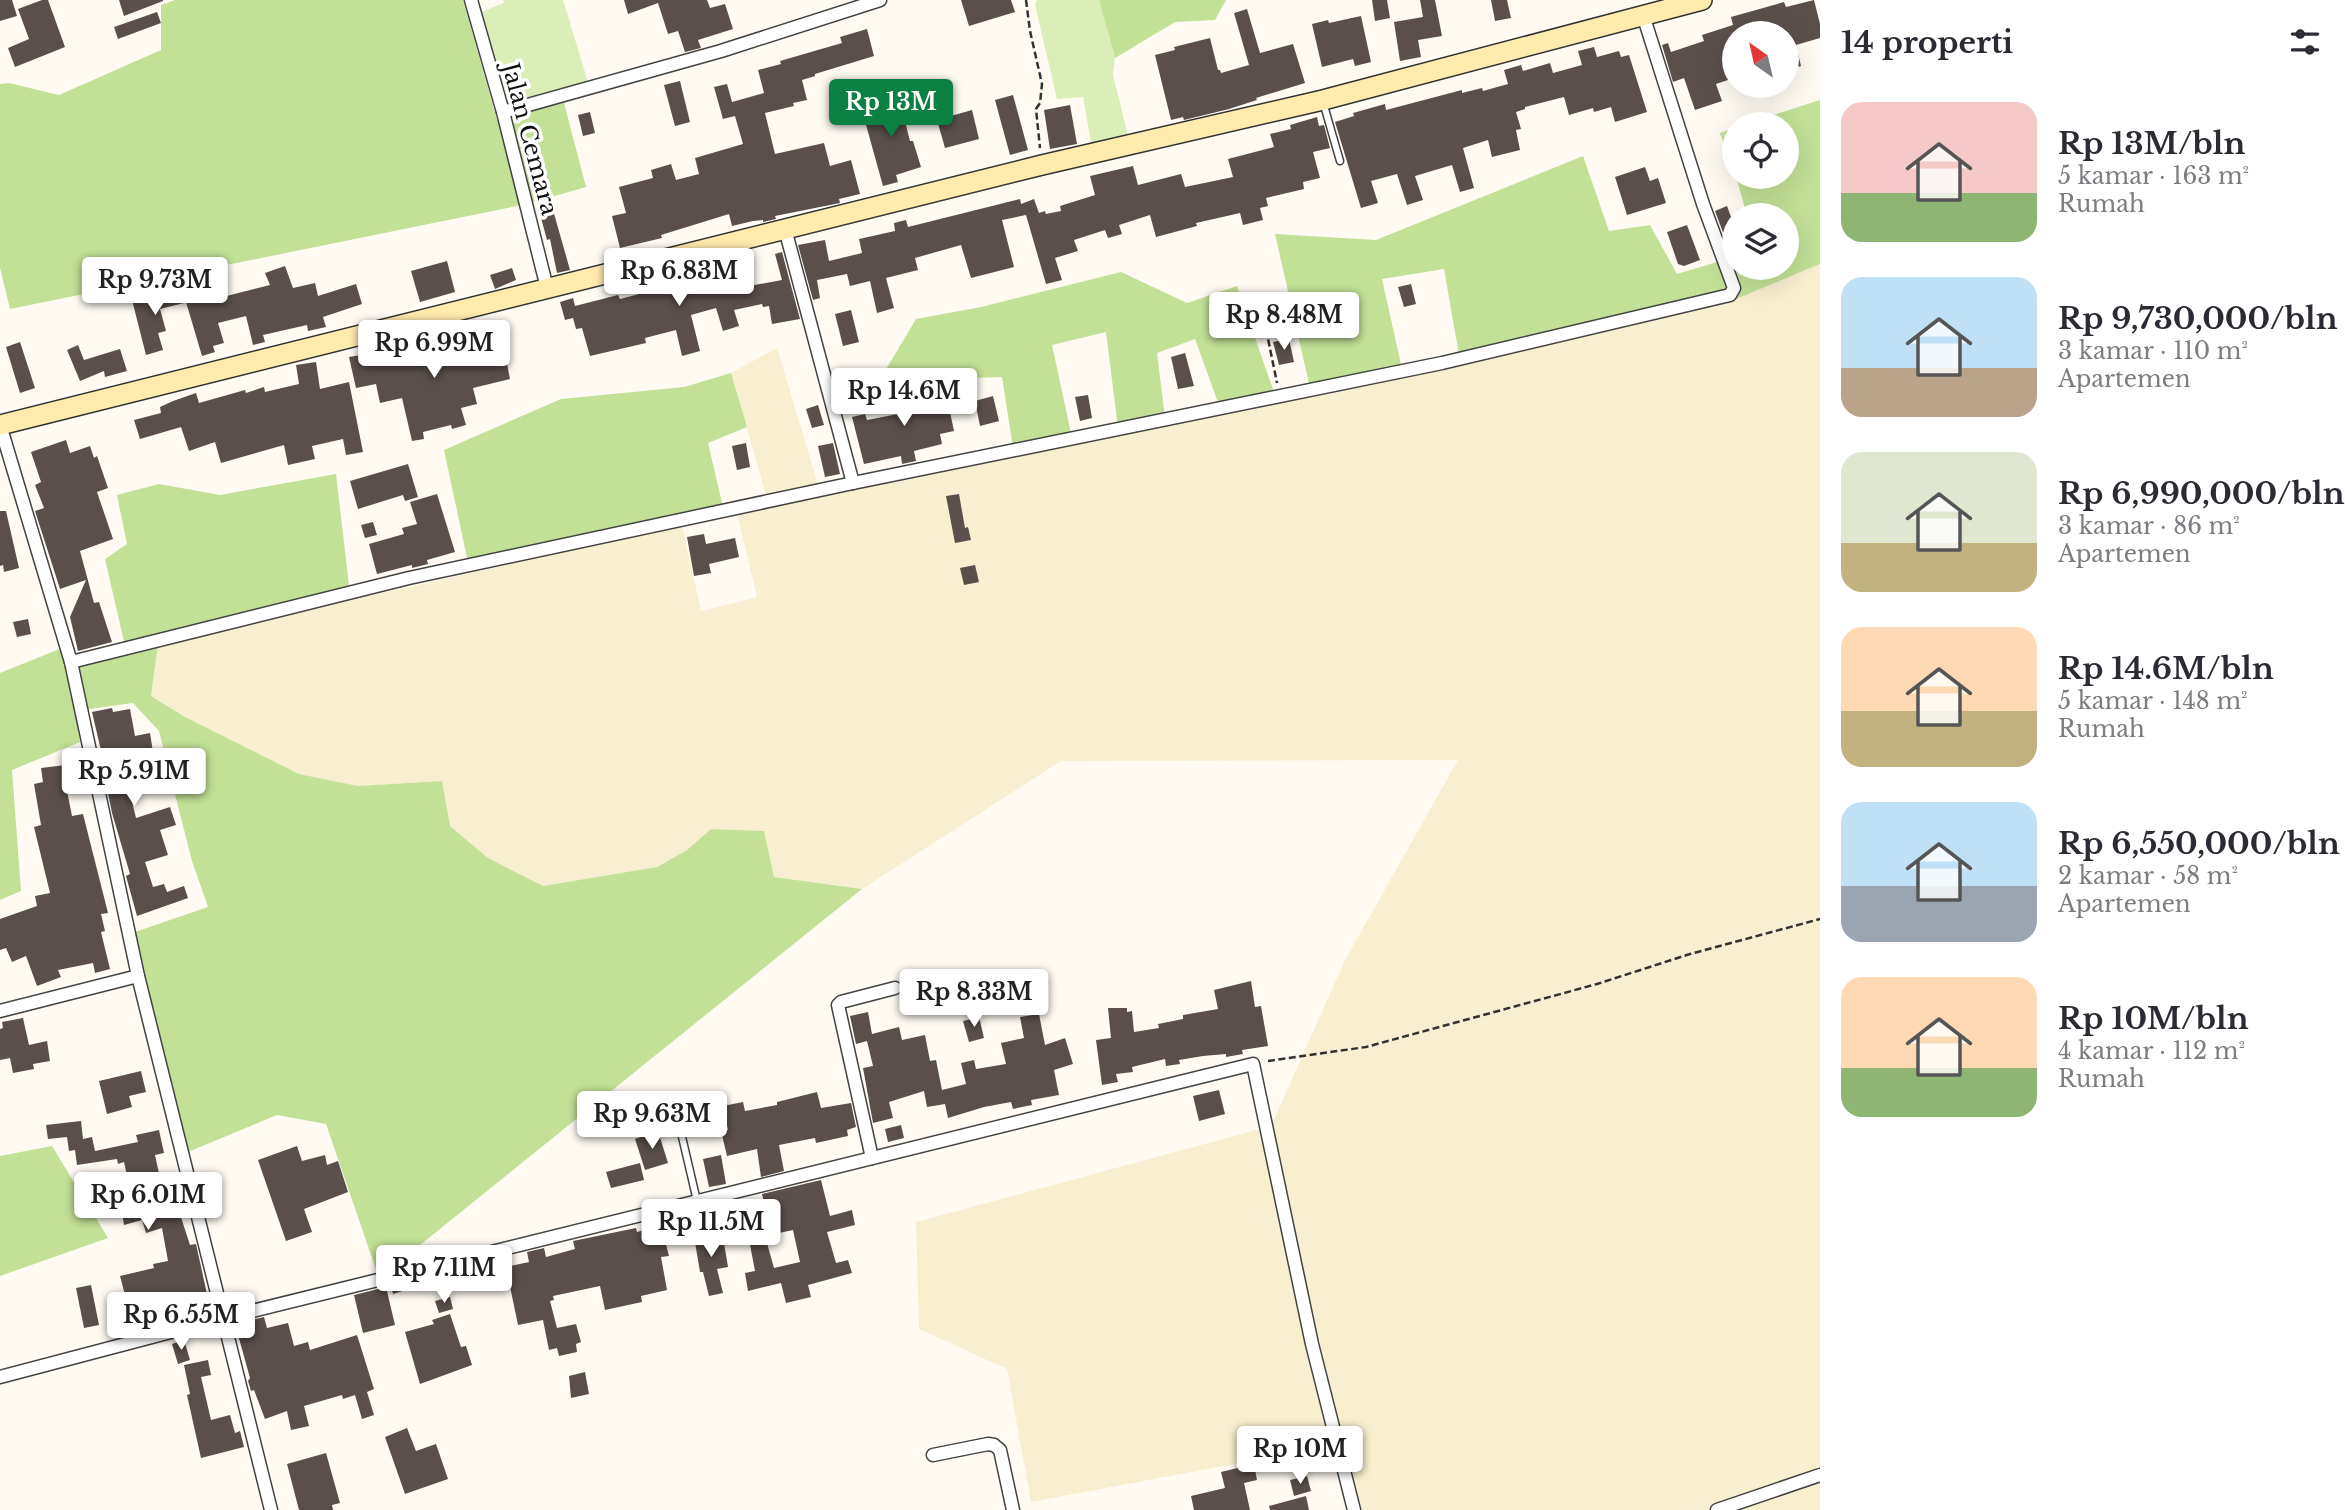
<!DOCTYPE html>
<html lang="id">
<meta charset="utf-8">
<style>
:root{--surface:#fff;--page:#f7f7f7;--text:#2b2b33;--muted:#7c7c81;--accent:#0b8043}
body{margin:0;font-family:"Libre Baskerville",serif;background:var(--page);color:var(--text);height:100vh;display:flex;flex-direction:column;font-size:26px;white-space:nowrap}
*{box-sizing:border-box;margin:0}
p{font-size:23px;color:var(--muted)}
.icon{flex:none;width:38px;height:38px;fill:none;stroke:currentColor;stroke-width:2;stroke-linecap:round;stroke-linejoin:round}
.map{position:relative;flex:1;overflow:hidden}
.panel{display:flex;flex-direction:column;background:var(--surface);width:525px}
.panel>*{flex:none}
.needle{width:46px;rotate:326deg}
.fabs{position:absolute;left:1722px;top:21px;display:grid;gap:14px}
.fabs a{display:grid;place-items:center;width:77px;height:77px;border-radius:50%;background:var(--surface);box-shadow:0 7px 28px #0002;font-size:35px}
.price{position:absolute;translate:-50% -60px;padding:0 16px;border-radius:7px;background:#fff;color:#222;font-size:23px;line-height:46px;filter:drop-shadow(0 2px 4px #0008)}
.price::after{content:'';position:absolute;left:50%;top:42px;width:21px;height:16px;margin-left:-10px;background:inherit;clip-path:polygon(0 0,100% 0,50% 100%)}
.price.active{background:var(--accent);color:#fff}
ul{padding:0;list-style:none}
li{display:flex;align-items:center;gap:21px;height:175px;padding:0 21px}
li span{display:grid;place-items:center;flex:none;width:196px;height:140px;border-radius:21px;color:#555}
li>.icon{margin-inline-start:auto}
span .icon{width:84px;height:84px;fill:#fffc;stroke-width:1}
li b{font-size:30px}
h2{display:flex;justify-content:space-between;align-items:center;height:84px;padding:0 21px;font-size:30px}
main{display:flex;flex:1;min-height:0}
.map>svg:first-child{display:block}
.farmland{fill:#f8efd0}
.green{fill:#dceeb8}
.forest{fill:#c2e096}
.building{fill:#5a4f4b;fill-rule:evenodd}
.lines{fill:none;stroke-linecap:round;stroke-linejoin:round}
.lane-casing{stroke:#434343;stroke-width:9}
.street-casing{stroke:#434343;stroke-width:15}
.secondary-casing{stroke:#323232;stroke-width:22}
.path{stroke:#323232;stroke-width:2.5;stroke-dasharray:7 3.5;stroke-linecap:butt}
.lane{stroke:#fff;stroke-width:6}
.street{stroke:#fff;stroke-width:12}
.secondary{stroke:#ffebae;stroke-width:19}
.labels{text-anchor:middle;stroke-width:7;stroke-linejoin:round;paint-order:stroke}
.street-label{font-size:23px;fill:#101010;stroke:#fff}
</style>
<main>
<div class="map">
<svg width="1820" height="1510" viewBox="0 0 1820 1510">
<rect width="100%" height="100%" fill="#fffbf3"/>
<!-- farmland -->
<polygon class="farmland" points="1820,264 1820,1510 1346,1510 1331,1446 1031,1502 1007,1369 919,1329 916,1222 1271,1126 1345,960 1458,760 1061,761 862,889 774,877 763,831 711,829 687,850 657,867 543,886 488,858 450,826 442,781 358,786 299,774 185,717 151,696 158,644 682,525 701,611 757,597 737,514 768,502 731,373 777,348 820,491 1461,360 1734,300"/>
<!-- green -->
<g class="green">
<polygon points="503,0 563,0 591,92 502,116 473,15 504,3"/>
<polygon points="1037,0 1099,0 1115,58 1113,75 1130,144 1093,154 1083,97 1057,99 1035,5"/>
</g>
<!-- forest -->
<g class="forest">
<polygon points="175,0 463,0 497,120 564,103 586,187 527,204 10,309 0,268 0,84 9,83 59,95 161,50 161,5"/>
<polygon points="1099,0 1226,0 1215,20 1175,22 1115,58"/>
<polygon points="1820,100 1820,264 1734,300 1729,299 1459,355 1444,269 1382,279 1402,369 1310,388 1275,234 1376,240 1583,156 1609,231 1650,225 1677,274 1734,257 1734,268 1787,268 1787,215 1747,215 1736,177 1787,177 1787,124 1745,124"/>
<polygon points="1734,128 1734,172 1720,133"/>
<polygon points="1121,272 1187,303 1237,286 1275,395 1220,408 1195,339 1157,353 1165,418 1118,428 1106,332 1052,345 1072,438 1013,448 1002,377 879,381 916,319 981,307"/>
<polygon points="731,373 747,427 708,443 724,511 469,567 444,450 561,399 684,387"/>
<polygon points="336,474 350,594 158,644 151,696 185,717 299,774 358,786 442,781 450,826 488,858 543,886 657,867 687,850 711,829 764,831 774,877 862,889 379,1278 326,1124 277,1115 183,1154 129,934 208,907 192,861 159,731 133,703 75,711 80,742 12,770 21,891 0,900 0,673 62,648 67,666 126,650 105,559 127,544 117,495 159,484 220,495"/>
<polygon points="52,1146 108,1238 0,1276 0,1156"/>
</g>
<!-- building -->
<g class="building">
<polygon points="0,0 12,0 17,16 0,21"/>
<polygon points="42,0 48,0 65,47 15,67 8,48 29,39 18,9"/>
<polygon points="119,0 163,0 163,1 124,16"/>
<polygon points="624,0 707,0 710,8 725,4 733,29 698,40 701,48 685,52 678,31 668,34 658,3 628,14"/>
<polygon points="961,0 1011,0 1015,12 969,26"/>
<polygon points="1372,0 1387,0 1390,18 1375,21"/>
<polygon points="1420,0 1435,0 1442,36 1418,40 1421,57 1400,61 1394,22 1423,17"/>
<polygon points="1491,0 1507,0 1511,18 1495,21"/>
<polygon points="1814,0 1820,24 1820,38 1796,45 1801,66 1787,70 1787,33 1735,33 1734,31 1734,78 1716,84 1722,101 1695,110 1684,78 1673,82 1662,45 1668,43 1671,52 1704,41 1702,35 1733,25 1731,17 1784,2 1786,7"/>
<polygon points="1247,9 1260,53 1293,44 1305,83 1256,98 1257,100 1229,109 1184,120 1183,117 1171,120 1155,55 1175,50 1174,47 1210,38 1218,70 1220,70 1221,73 1249,65 1234,13"/>
<polygon points="157,12 161,23 118,39 114,27"/>
<polygon points="1361,16 1371,62 1355,66 1353,59 1322,67 1312,24 1328,20 1329,23"/>
<polygon points="867,29 874,56 815,74 815,76 802,80 807,100 793,103 794,106 765,113 775,154 824,143 830,166 851,160 860,194 839,199 840,203 775,216 776,219 763,222 763,220 753,221 732,226 729,214 661,235 662,238 620,248 612,216 626,213 619,187 653,178 651,170 671,164 676,180 699,174 695,158 743,144 735,116 723,119 714,87 727,84 732,102 764,93 758,70 781,64 780,61 842,43 840,37"/>
<polygon points="1594,47 1597,57 1619,51 1621,57 1629,55 1647,112 1615,122 1611,107 1594,112 1593,108 1569,115 1564,97 1525,107 1525,109 1516,112 1521,129 1516,130 1520,150 1492,157 1488,140 1463,148 1474,188 1460,192 1452,165 1415,176 1423,200 1407,205 1397,174 1371,181 1378,203 1361,208 1335,122 1354,116 1353,113 1385,104 1386,110 1462,90 1462,93 1482,88 1483,91 1508,84 1504,70 1521,65 1523,71 1550,63 1553,73 1582,65 1578,51"/>
<polygon points="680,81 690,122 675,126 664,85"/>
<polygon points="897,90 910,141 913,141 921,167 896,175 898,182 883,186 863,114 878,109 875,97"/>
<polygon points="1013,95 1028,150 1010,155 995,100"/>
<polygon points="1070,105 1077,144 1050,149 1044,110"/>
<polygon points="972,110 979,139 945,148 937,120"/>
<polygon points="590,112 595,133 583,136 578,115"/>
<polygon points="1317,117 1319,126 1324,125 1330,148 1313,152 1320,178 1303,182 1304,189 1266,198 1268,206 1260,208 1263,220 1243,225 1240,213 1196,223 1197,226 1156,237 1150,215 1119,225 1122,234 1108,238 1105,230 1074,240 1078,251 1055,258 1062,280 1046,284 1026,215 1002,220 1014,267 971,278 961,245 915,258 918,270 886,278 894,308 877,313 870,281 850,286 847,274 817,280 820,298 813,300 798,245 825,240 829,261 862,253 859,239 895,231 894,223 906,220 908,227 1020,199 1021,204 1034,199 1039,213 1045,211 1046,214 1061,211 1060,206 1095,195 1090,176 1133,166 1138,185 1181,174 1185,187 1233,177 1228,159 1274,147 1270,134 1291,129 1290,125"/>
<polygon points="1645,167 1650,181 1658,178 1666,203 1627,215 1615,177"/>
<polygon points="1727,206 1734,225 1734,249 1730,251 1715,211"/>
<polygon points="553,210 570,270 557,273 550,239 547,240 540,214"/>
<polygon points="1687,225 1700,260 1684,266 1678,264 1667,232"/>
<polygon points="782,252 800,319 772,324 769,306 763,307 762,304 734,310 739,326 723,331 716,308 691,315 700,351 682,356 676,330 645,338 646,343 590,356 582,328 576,329 573,318 565,320 560,302 573,298 575,306 618,295 620,299 647,292 643,279 660,275 662,284 720,267 719,261 734,258 739,278 747,277 749,286 782,280 775,254"/>
<polygon points="447,261 455,292 420,302 411,271"/>
<polygon points="285,266 293,288 315,283 318,296 356,284 362,304 323,317 326,327 308,331 307,325 263,335 265,342 253,345 246,316 218,323 224,343 213,346 215,352 202,356 186,302 198,298 199,303 270,285 265,273"/>
<polygon points="512,268 516,280 495,289 490,275"/>
<polygon points="1411,284 1416,304 1404,307 1398,287"/>
<polygon points="180,287 184,303 160,309 166,331 158,333 163,350 146,355 132,300"/>
<polygon points="851,310 859,342 843,346 835,314"/>
<polygon points="460,333 464,347 502,338 510,379 473,388 477,404 461,408 466,425 452,429 451,425 423,432 424,439 412,441 402,398 380,403 376,384 356,388 349,357 385,351 387,362 428,352 426,341"/>
<polygon points="1289,339 1294,362 1279,365 1273,342"/>
<polygon points="20,342 35,388 20,393 6,347"/>
<polygon points="78,345 84,360 120,349 127,371 105,377 104,371 80,381 67,350"/>
<polygon points="1185,353 1194,386 1178,389 1171,357"/>
<polygon points="316,362 320,389 349,382 363,452 346,455 343,439 312,446 315,459 288,465 284,445 221,463 215,442 189,451 181,427 140,439 134,420 161,413 160,407 173,401 196,393 199,403 245,390 246,393 264,387 265,392 299,384 296,365"/>
<polygon points="909,386 912,400 946,393 954,431 940,434 942,444 914,451 916,461 902,464 901,456 864,464 852,417 865,414 867,420 898,414 893,390"/>
<polygon points="1088,395 1092,418 1080,421 1075,397"/>
<polygon points="993,396 999,421 980,426 975,401"/>
<polygon points="818,405 824,425 812,428 806,409"/>
<polygon points="66,440 70,453 90,446 94,458 97,456 108,488 97,492 113,539 80,551 94,603 99,602 112,642 78,651 70,617 86,580 60,589 35,511 44,508 35,485 41,482 31,452"/>
<polygon points="746,443 750,467 737,470 732,446"/>
<polygon points="833,443 840,474 825,477 818,446"/>
<polygon points="408,464 418,497 405,501 403,495 358,509 350,481"/>
<polygon points="437,494 455,552 427,560 428,564 412,568 412,565 377,574 369,544 404,534 402,528 417,524 410,502"/>
<polygon points="959,494 965,528 968,527 971,540 955,543 946,496"/>
<polygon points="0,511 6,511 19,568 4,572 3,565 0,566"/>
<polygon points="373,522 377,535 365,538 361,525"/>
<polygon points="704,534 706,544 735,538 739,557 709,564 711,573 694,576 687,537"/>
<polygon points="975,565 979,582 964,585 960,568"/>
<polygon points="28,619 31,634 17,637 13,622"/>
<polygon points="112,708 113,712 130,709 135,736 150,733 153,752 145,753 149,771 126,777 136,818 170,807 176,825 160,830 168,855 145,862 153,887 164,884 167,892 184,886 188,898 137,916 126,876 130,874 112,813 101,759 103,759 92,712"/>
<polygon points="66,765 68,777 76,775 79,789 67,791 72,816 83,814 108,913 101,914 105,931 101,932 110,969 95,973 93,963 58,970 61,977 37,986 26,956 12,962 6,948 0,950 0,919 37,906 35,896 50,893 34,827 41,825 34,784 43,782 41,768"/>
<polygon points="1251,981 1255,1007 1261,1006 1268,1046 1242,1050 1243,1054 1226,1057 1226,1054 1203,1056 1179,1060 1180,1064 1166,1066 1165,1059 1132,1067 1133,1072 1116,1074 1118,1082 1102,1085 1096,1040 1111,1038 1108,1008 1127,1008 1127,1012 1132,1011 1134,1032 1159,1028 1158,1024 1183,1019 1183,1015 1218,1009 1214,990"/>
<polygon points="868,1012 872,1034 899,1027 902,1040 925,1035 930,1061 936,1060 942,1090 966,1084 961,1063 974,1060 976,1069 1006,1064 1001,1043 1024,1038 1020,1017 1039,1014 1045,1045 1065,1038 1073,1064 1054,1070 1059,1095 1031,1100 1032,1105 1013,1109 1011,1102 984,1107 948,1118 945,1104 927,1107 924,1091 889,1102 893,1118 873,1123 863,1068 873,1066 867,1041 856,1044 850,1016"/>
<polygon points="979,1017 984,1038 969,1042 963,1021"/>
<polygon points="23,1018 29,1045 47,1041 50,1061 33,1064 34,1069 13,1073 10,1058 0,1060 0,1029 3,1028 2,1022"/>
<polygon points="141,1071 146,1092 129,1096 132,1107 107,1114 99,1081"/>
<polygon points="1219,1090 1225,1114 1199,1121 1193,1096"/>
<polygon points="817,1092 821,1108 851,1103 856,1127 847,1130 848,1136 816,1143 815,1138 779,1145 784,1171 761,1177 757,1149 727,1156 721,1131 728,1130 723,1106 743,1102 745,1111 777,1105 777,1102"/>
<polygon points="81,1121 83,1139 92,1137 95,1151 138,1142 136,1135 159,1130 164,1153 155,1155 160,1178 147,1181 154,1212 177,1205 190,1245 196,1244 211,1312 177,1319 176,1315 124,1328 119,1300 126,1299 120,1276 154,1268 153,1264 168,1261 162,1228 146,1233 142,1220 124,1225 119,1193 130,1190 124,1162 118,1164 117,1159 77,1165 75,1150 69,1151 67,1137 48,1139 46,1125"/>
<polygon points="901,1125 904,1138 888,1142 885,1129"/>
<polygon points="658,1131 668,1163 645,1170 635,1139"/>
<polygon points="297,1146 302,1161 325,1155 327,1165 338,1161 348,1192 304,1209 312,1232 286,1241 258,1160"/>
<polygon points="721,1155 726,1184 709,1187 703,1159"/>
<polygon points="640,1163 644,1180 611,1188 606,1172"/>
<path d="M821 1180 830 1216 852 1210 855 1225 827 1232 836 1263 848 1260 852 1273 808 1285 811 1297 786 1303 781 1283 748 1291 745 1273 755 1271 748 1234 732 1237 725 1203 738 1200 743 1219 767 1215 762 1194ZM793 1230 800 1262 774 1268 765 1236Z"/>
<polygon points="661,1225 669,1256 661,1257 667,1290 641,1296 642,1302 605,1310 600,1286 553,1296 554,1300 550,1301 557,1328 576,1324 581,1342 576,1344 577,1352 559,1356 557,1348 549,1350 543,1320 518,1325 506,1267 529,1262 527,1252 544,1248 546,1257 575,1249 573,1241 636,1228 637,1232"/>
<polygon points="722,1231 728,1267 717,1269 723,1293 709,1296 703,1272 700,1272 694,1236"/>
<polygon points="413,1280 415,1287 393,1294 391,1286"/>
<polygon points="91,1285 99,1325 84,1328 76,1288"/>
<polygon points="386,1287 395,1325 363,1333 354,1295"/>
<polygon points="450,1297 453,1309 439,1313 435,1301"/>
<polygon points="450,1314 461,1347 466,1346 472,1365 420,1384 405,1332 434,1324 432,1320"/>
<polygon points="264,1317 267,1328 288,1323 294,1346 308,1342 310,1350 357,1335 374,1389 367,1392 374,1415 362,1419 355,1395 343,1399 342,1395 304,1406 309,1426 291,1430 287,1411 265,1419 254,1390 251,1391 248,1381 250,1378 235,1324"/>
<polygon points="184,1340 190,1360 178,1364 172,1344"/>
<polygon points="208,1360 211,1375 201,1377 211,1420 230,1415 235,1433 240,1431 244,1447 201,1458 187,1395 190,1394 184,1365"/>
<polygon points="585,1372 589,1394 571,1398 569,1376"/>
<polygon points="407,1428 416,1451 436,1444 448,1479 405,1494 385,1437"/>
<polygon points="326,1453 340,1503 332,1505 333,1510 299,1510 287,1464"/>
<polygon points="1254,1464 1257,1480 1244,1483 1250,1510 1194,1510 1191,1496 1225,1488 1221,1472"/>
<polygon points="1307,1476 1311,1491 1294,1496 1290,1480"/>
<polygon points="1306,1496 1309,1510 1270,1510 1269,1506"/>
</g>
<g class="lines">
<!-- lane casing -->
<g class="lane-casing">
<g id="lane">
<polyline points="1323,102 1340,161"/>
<polyline points="676,1111 697,1201"/>
</g>
</g>
<!-- street casing -->
<g class="street-casing">
<g id="street">
<polyline points="471,0 503,112 547,288"/>
<polyline points="503,112 721,51 880,0"/>
<polyline points="785,229 853,483"/>
<polyline points="0,425 71,662 138,976 271,1510"/>
<polyline points="71,662 409,578 853,483 1442,363 1730,295 1734,288 1703,204 1643,15"/>
<polyline points="0,1011 138,976"/>
<polyline points="872,1158 838,1005 841,1002 895,988"/>
<polyline points="0,1377 224,1318 1253,1064 1312,1344 1354,1510"/>
<polyline points="933,1455 988,1444 994,1445 1000,1450 1013,1510"/>
<polyline points="1717,1510 1820,1475"/>
</g>
</g>
<!-- secondary casing -->
<g class="secondary-casing">
<polyline id="secondary" points="0,425 1042,165 1323,100 1702,0"/>
</g>
<!-- path -->
<g class="path">
<polyline points="1026,0 1030,31 1042,84 1040,103 1036,109 1040,148"/>
<polyline points="1264,319 1277,383"/>
<polyline points="1268,1061 1366,1047 1597,984 1690,954 1820,919"/>
</g>
<!-- lane -->
<use href="#lane" class="lane"/>
<!-- street -->
<use href="#street" class="street"/>
<!-- secondary -->
<use href="#secondary" class="secondary"/>
</g>
<g class="labels">
<!-- street labels -->
<g class="street-label">
<text transform="translate(530 139) rotate(75)" y="8">Jalan Cemara</text>
</g>
</g>
</svg>
<div class="fabs">
<a><svg class="needle" viewBox="-14 -14 28 28"><path d="M0-13l5 13h-10z" fill="#e53935"/><path d="M0 13l5-13h-10z" fill="#7c7c81"/></svg></a>
<a><svg class="icon" aria-label="locate" viewBox="0 0 24 24"><circle cx="12" cy="12" r="6"/><path d="M12 2v4M12 18v4M2 12h4M18 12h4"/></svg></a>
<a><svg class="icon" aria-label="layers" viewBox="0 0 24 24"><path d="M12 4l9 5-9 5-9-5zM3 14l9 5 9-5"/></svg></a>
</div>
<b class="price active" style="left:891px;top:139px">Rp 13M</b>
<b class="price" style="left:679px;top:308px">Rp 6.83M</b>
<b class="price" style="left:155px;top:317px">Rp 9.73M</b>
<b class="price" style="left:1284px;top:352px">Rp 8.48M</b>
<b class="price" style="left:434px;top:380px">Rp 6.99M</b>
<b class="price" style="left:904px;top:428px">Rp 14.6M</b>
<b class="price" style="left:134px;top:808px">Rp 5.91M</b>
<b class="price" style="left:974px;top:1029px">Rp 8.33M</b>
<b class="price" style="left:652px;top:1151px">Rp 9.63M</b>
<b class="price" style="left:148px;top:1232px">Rp 6.01M</b>
<b class="price" style="left:711px;top:1259px">Rp 11.5M</b>
<b class="price" style="left:444px;top:1305px">Rp 7.11M</b>
<b class="price" style="left:181px;top:1352px">Rp 6.55M</b>
<b class="price" style="left:1300px;top:1486px">Rp 10M</b>
</div>
<section class="panel">
<h2>14 properti<svg class="icon" aria-label="filters" viewBox="0 0 24 24"><path d="M4 7h16M4 17h16"/><circle cx="9" cy="7" r="2"/><circle cx="15" cy="17" r="2"/></svg></h2>
<ul>
<li><span style="background:linear-gradient(#f6c9c9 65%,#8fb573 0)"><svg class="icon" aria-label="home" viewBox="0 0 24 24"><path d="M3 11l9-7 9 7M6 9v11h12V9"/></svg></span><div><b>Rp 13M/bln</b><p>5 kamar · 163 m²</p><p>Rumah</p></div></li>
<li><span style="background:linear-gradient(#bfe0f5 65%,#b9a48a 0)"><svg class="icon" aria-label="home" viewBox="0 0 24 24"><path d="M3 11l9-7 9 7M6 9v11h12V9"/></svg></span><div><b>Rp 9,730,000/bln</b><p>3 kamar · 110 m²</p><p>Apartemen</p></div></li>
<li><span style="background:linear-gradient(#dfe7d0 65%,#c2b280 0)"><svg class="icon" aria-label="home" viewBox="0 0 24 24"><path d="M3 11l9-7 9 7M6 9v11h12V9"/></svg></span><div><b>Rp 6,990,000/bln</b><p>3 kamar · 86 m²</p><p>Apartemen</p></div></li>
<li><span style="background:linear-gradient(#ffd9b3 60%,#c2b280 0)"><svg class="icon" aria-label="home" viewBox="0 0 24 24"><path d="M3 11l9-7 9 7M6 9v11h12V9"/></svg></span><div><b>Rp 14.6M/bln</b><p>5 kamar · 148 m²</p><p>Rumah</p></div></li>
<li><span style="background:linear-gradient(#bfe0f5 60%,#9aa5b1 0)"><svg class="icon" aria-label="home" viewBox="0 0 24 24"><path d="M3 11l9-7 9 7M6 9v11h12V9"/></svg></span><div><b>Rp 6,550,000/bln</b><p>2 kamar · 58 m²</p><p>Apartemen</p></div></li>
<li><span style="background:linear-gradient(#ffd9b3 65%,#8fb573 0)"><svg class="icon" aria-label="home" viewBox="0 0 24 24"><path d="M3 11l9-7 9 7M6 9v11h12V9"/></svg></span><div><b>Rp 10M/bln</b><p>4 kamar · 112 m²</p><p>Rumah</p></div></li>
</ul>
</section>
</main>
